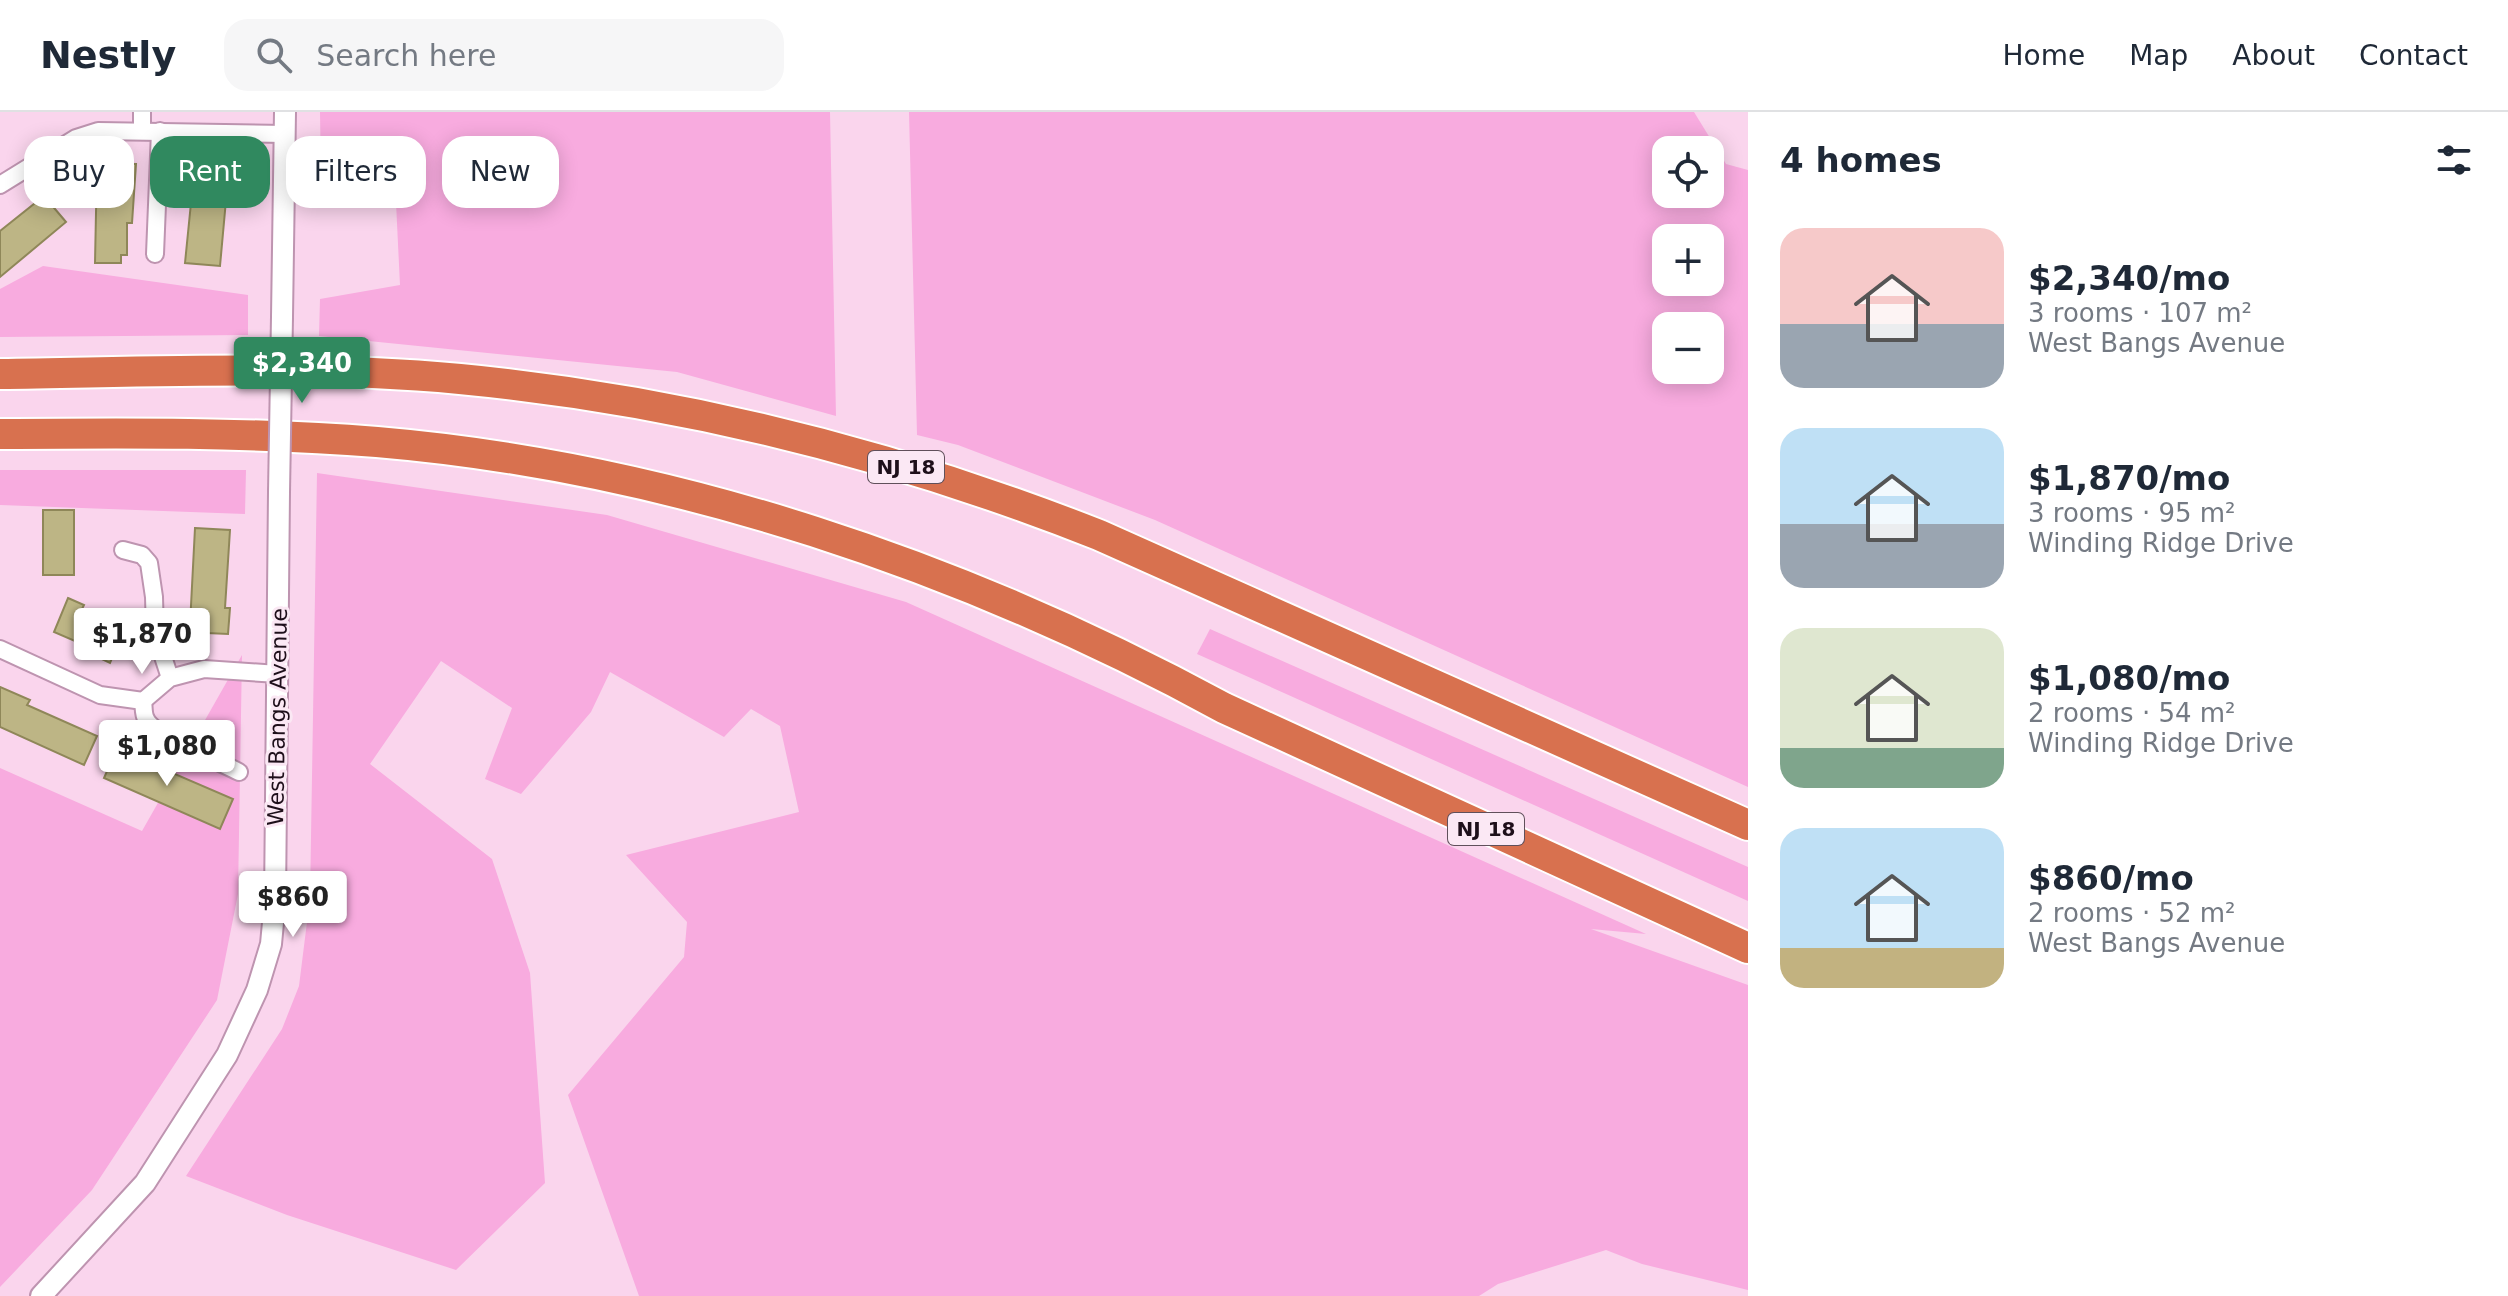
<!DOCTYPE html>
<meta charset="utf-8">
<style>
:root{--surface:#fff;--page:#f6f6f7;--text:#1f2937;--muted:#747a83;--line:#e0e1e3;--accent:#30895f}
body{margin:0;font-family:"DejaVu Sans",sans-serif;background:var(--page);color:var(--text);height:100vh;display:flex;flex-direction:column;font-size:30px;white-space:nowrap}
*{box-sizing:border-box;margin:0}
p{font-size:26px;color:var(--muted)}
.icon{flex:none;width:44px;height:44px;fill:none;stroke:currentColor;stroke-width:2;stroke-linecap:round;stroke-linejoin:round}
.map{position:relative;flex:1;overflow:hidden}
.panel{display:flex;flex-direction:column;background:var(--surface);width:760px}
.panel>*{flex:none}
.hud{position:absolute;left:24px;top:24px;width:760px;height:72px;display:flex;gap:16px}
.buttons{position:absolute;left:1652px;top:24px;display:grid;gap:16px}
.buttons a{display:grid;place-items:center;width:72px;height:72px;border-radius:16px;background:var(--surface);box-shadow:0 4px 20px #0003;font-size:40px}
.price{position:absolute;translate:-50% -68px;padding:0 18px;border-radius:8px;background:#fff;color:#222;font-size:26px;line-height:52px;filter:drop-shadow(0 2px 4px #0008)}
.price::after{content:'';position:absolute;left:50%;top:48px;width:24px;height:18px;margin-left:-12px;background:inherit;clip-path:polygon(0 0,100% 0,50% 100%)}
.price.current{background:var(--accent);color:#fff}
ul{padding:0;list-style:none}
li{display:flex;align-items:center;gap:24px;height:200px;padding:0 32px}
li span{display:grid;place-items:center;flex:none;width:224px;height:160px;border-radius:24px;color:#555}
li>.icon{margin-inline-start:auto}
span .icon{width:96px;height:96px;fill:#fffc;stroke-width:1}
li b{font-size:34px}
h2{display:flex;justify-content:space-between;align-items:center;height:96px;padding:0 32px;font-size:34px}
.chip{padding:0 28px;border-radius:24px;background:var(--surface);box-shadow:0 4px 20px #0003;font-size:28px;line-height:72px}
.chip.current{background:var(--accent);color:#fff}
header{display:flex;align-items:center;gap:48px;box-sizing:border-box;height:112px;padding:0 40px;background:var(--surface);border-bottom:2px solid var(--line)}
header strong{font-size:38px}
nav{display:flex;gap:44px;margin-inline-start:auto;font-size:28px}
.search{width:560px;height:72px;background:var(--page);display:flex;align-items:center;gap:20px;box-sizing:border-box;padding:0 28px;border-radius:24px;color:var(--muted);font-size:30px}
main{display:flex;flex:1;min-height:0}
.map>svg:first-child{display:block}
.green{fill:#f8abdf;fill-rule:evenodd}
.building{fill:#bdb585;stroke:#8f8759;stroke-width:2}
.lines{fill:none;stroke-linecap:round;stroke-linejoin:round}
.minor-casing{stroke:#be94b0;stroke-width:20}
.tertiary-casing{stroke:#be94b0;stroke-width:24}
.motorway-casing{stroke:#fff;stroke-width:34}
.minor{stroke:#fff;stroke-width:16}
.tertiary{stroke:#fff;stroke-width:20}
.motorway{stroke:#d8714f;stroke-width:30}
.tertiary-bridge-casing{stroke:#be94b0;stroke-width:24;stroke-linecap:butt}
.tertiary-bridge{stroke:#fff;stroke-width:20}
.labels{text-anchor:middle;stroke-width:6;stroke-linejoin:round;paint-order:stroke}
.shield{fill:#fbe8f4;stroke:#60505b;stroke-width:2}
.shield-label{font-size:20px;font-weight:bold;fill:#1e0f1a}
.street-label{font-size:22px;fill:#1e0f1a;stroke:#fbe8f4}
</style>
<header>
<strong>Nestly</strong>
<div class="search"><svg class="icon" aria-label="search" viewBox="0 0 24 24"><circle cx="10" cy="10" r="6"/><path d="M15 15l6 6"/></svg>Search here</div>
<nav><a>Home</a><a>Map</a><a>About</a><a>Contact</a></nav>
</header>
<main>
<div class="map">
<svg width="1748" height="1184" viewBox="0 0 1748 1184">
<rect width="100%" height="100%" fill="#fad5ed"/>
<!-- green -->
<g class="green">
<polygon points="320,0 830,0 836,304 677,260 319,224 320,187 400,173 395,70 321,67"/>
<path d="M909 0H1694L1726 52 1748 58V675L1155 408 958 333 917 323ZM1666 38H1710V82H1666ZM1666 126H1710V170H1666ZM1666 214H1710V258H1666Z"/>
<polygon points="43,154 248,183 248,223 0,225 0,177"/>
<polygon points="0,358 246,358 245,402 0,393"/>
<polygon points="317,361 607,403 906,490 1646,822 1591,817 1748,873 1748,1178 1642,1152 1606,1138 1498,1172 1479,1184 639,1184 568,983 684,845 687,810 626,743 799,700 780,614 751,597 724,625 610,560 591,600 521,682 485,667 512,596 441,549 370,652 492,747 530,861 545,1071 456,1158 287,1103 186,1064 282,917 299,874 310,786"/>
<polygon points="1210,517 1748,755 1748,789 1197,542"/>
<polygon points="242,543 238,782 217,888 92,1078 0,1175 0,656 142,719"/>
</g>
<!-- building -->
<g class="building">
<polygon points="97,51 136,52 132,111 127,111 127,143 121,143 121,151 95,151"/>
<polygon points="201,52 229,55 220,154 185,151 191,91 193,91 195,62 200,62"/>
<polygon points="44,84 66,110 0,165 0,119"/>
<rect x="43" y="398" width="31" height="65"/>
<polygon points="195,416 230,418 225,496 230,496 228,522 207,521 207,514 190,513"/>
<polygon points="68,486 84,493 82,497 125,516 110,551 87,540 89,535 54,520"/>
<polygon points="0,575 30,588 27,593 97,624 84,653 0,615"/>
<polygon points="119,632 142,642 140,647 233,687 220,717 104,666"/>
</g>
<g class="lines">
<!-- minor casing -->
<g class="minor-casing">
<g id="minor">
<polyline points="142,18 142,0"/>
<polyline points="0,73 76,26 98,19 285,22"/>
<polyline points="155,142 160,19"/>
<polyline points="123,438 142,443 149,451 154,485 155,520 170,566"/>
<polyline points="0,537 100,583 143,589 170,566 204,557 278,562"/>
<path d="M143 589C144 594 143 602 146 607 152 622 222 651 239 660"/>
</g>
</g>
<!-- tertiary casing -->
<g class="tertiary-casing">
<g id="tertiary">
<polyline points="282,205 285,0"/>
<polyline points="41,1184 145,1071 227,943 257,878 271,832 275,789 279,380"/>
</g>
</g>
<!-- motorway casing -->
<g class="motorway-casing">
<g id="motorway">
<path d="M0 262C153 260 308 253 460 267 680 288 894 342 1099 423L1748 713"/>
<path d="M0 322C125 321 251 320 377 330 672 355 965 455 1224 596L1748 836"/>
</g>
</g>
<!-- minor -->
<use href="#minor" class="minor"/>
<!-- tertiary -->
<use href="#tertiary" class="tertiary"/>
<!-- motorway -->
<use href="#motorway" class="motorway"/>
<!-- tertiary-bridge casing -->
<g class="tertiary-bridge-casing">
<polyline id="tertiary-bridge" points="279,380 282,205"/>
</g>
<!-- tertiary-bridge -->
<use href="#tertiary-bridge" class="tertiary-bridge"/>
</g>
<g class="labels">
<!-- shield labels -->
<g class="shield">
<rect x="868" y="339" width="76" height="32" rx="6"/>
<rect x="1448" y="701" width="76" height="32" rx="6"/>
</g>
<g class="shield-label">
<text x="906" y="362">NJ 18</text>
<text x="1486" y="724">NJ 18</text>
</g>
<!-- street labels -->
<g class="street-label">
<text transform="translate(277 605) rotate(-89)" y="8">West Bangs Avenue</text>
</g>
</g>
</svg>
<div class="buttons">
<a><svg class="icon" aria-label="locate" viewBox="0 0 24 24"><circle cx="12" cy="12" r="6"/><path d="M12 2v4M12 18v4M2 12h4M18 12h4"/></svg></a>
<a>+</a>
<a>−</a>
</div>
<b class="price current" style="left:302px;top:293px">$2,340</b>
<b class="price" style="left:142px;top:564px">$1,870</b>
<b class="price" style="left:167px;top:676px">$1,080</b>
<b class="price" style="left:293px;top:827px">$860</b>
<div class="hud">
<a class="chip">Buy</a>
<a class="chip current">Rent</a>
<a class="chip">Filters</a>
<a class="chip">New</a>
</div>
</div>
<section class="panel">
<h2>4 homes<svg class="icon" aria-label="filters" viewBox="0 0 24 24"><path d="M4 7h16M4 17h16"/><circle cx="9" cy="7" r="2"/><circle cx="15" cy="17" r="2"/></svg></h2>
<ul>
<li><span style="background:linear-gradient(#f6c9c9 60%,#9aa5b1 0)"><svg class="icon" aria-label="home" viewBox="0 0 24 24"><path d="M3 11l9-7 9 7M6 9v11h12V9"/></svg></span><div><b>$2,340/mo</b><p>3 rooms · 107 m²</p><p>West Bangs Avenue</p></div></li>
<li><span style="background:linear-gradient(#bfe0f5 60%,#9aa5b1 0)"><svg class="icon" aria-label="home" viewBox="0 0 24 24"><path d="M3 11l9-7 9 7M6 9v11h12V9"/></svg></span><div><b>$1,870/mo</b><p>3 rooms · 95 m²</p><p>Winding Ridge Drive</p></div></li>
<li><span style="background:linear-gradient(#dfe7d0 75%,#7fa58c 0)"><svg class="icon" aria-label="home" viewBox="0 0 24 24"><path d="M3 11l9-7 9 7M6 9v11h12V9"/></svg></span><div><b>$1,080/mo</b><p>2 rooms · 54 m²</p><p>Winding Ridge Drive</p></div></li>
<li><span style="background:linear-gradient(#bfe0f5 75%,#c2b280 0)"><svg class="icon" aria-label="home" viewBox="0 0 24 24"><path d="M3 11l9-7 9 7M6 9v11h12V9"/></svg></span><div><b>$860/mo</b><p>2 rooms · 52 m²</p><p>West Bangs Avenue</p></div></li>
</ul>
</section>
</main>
